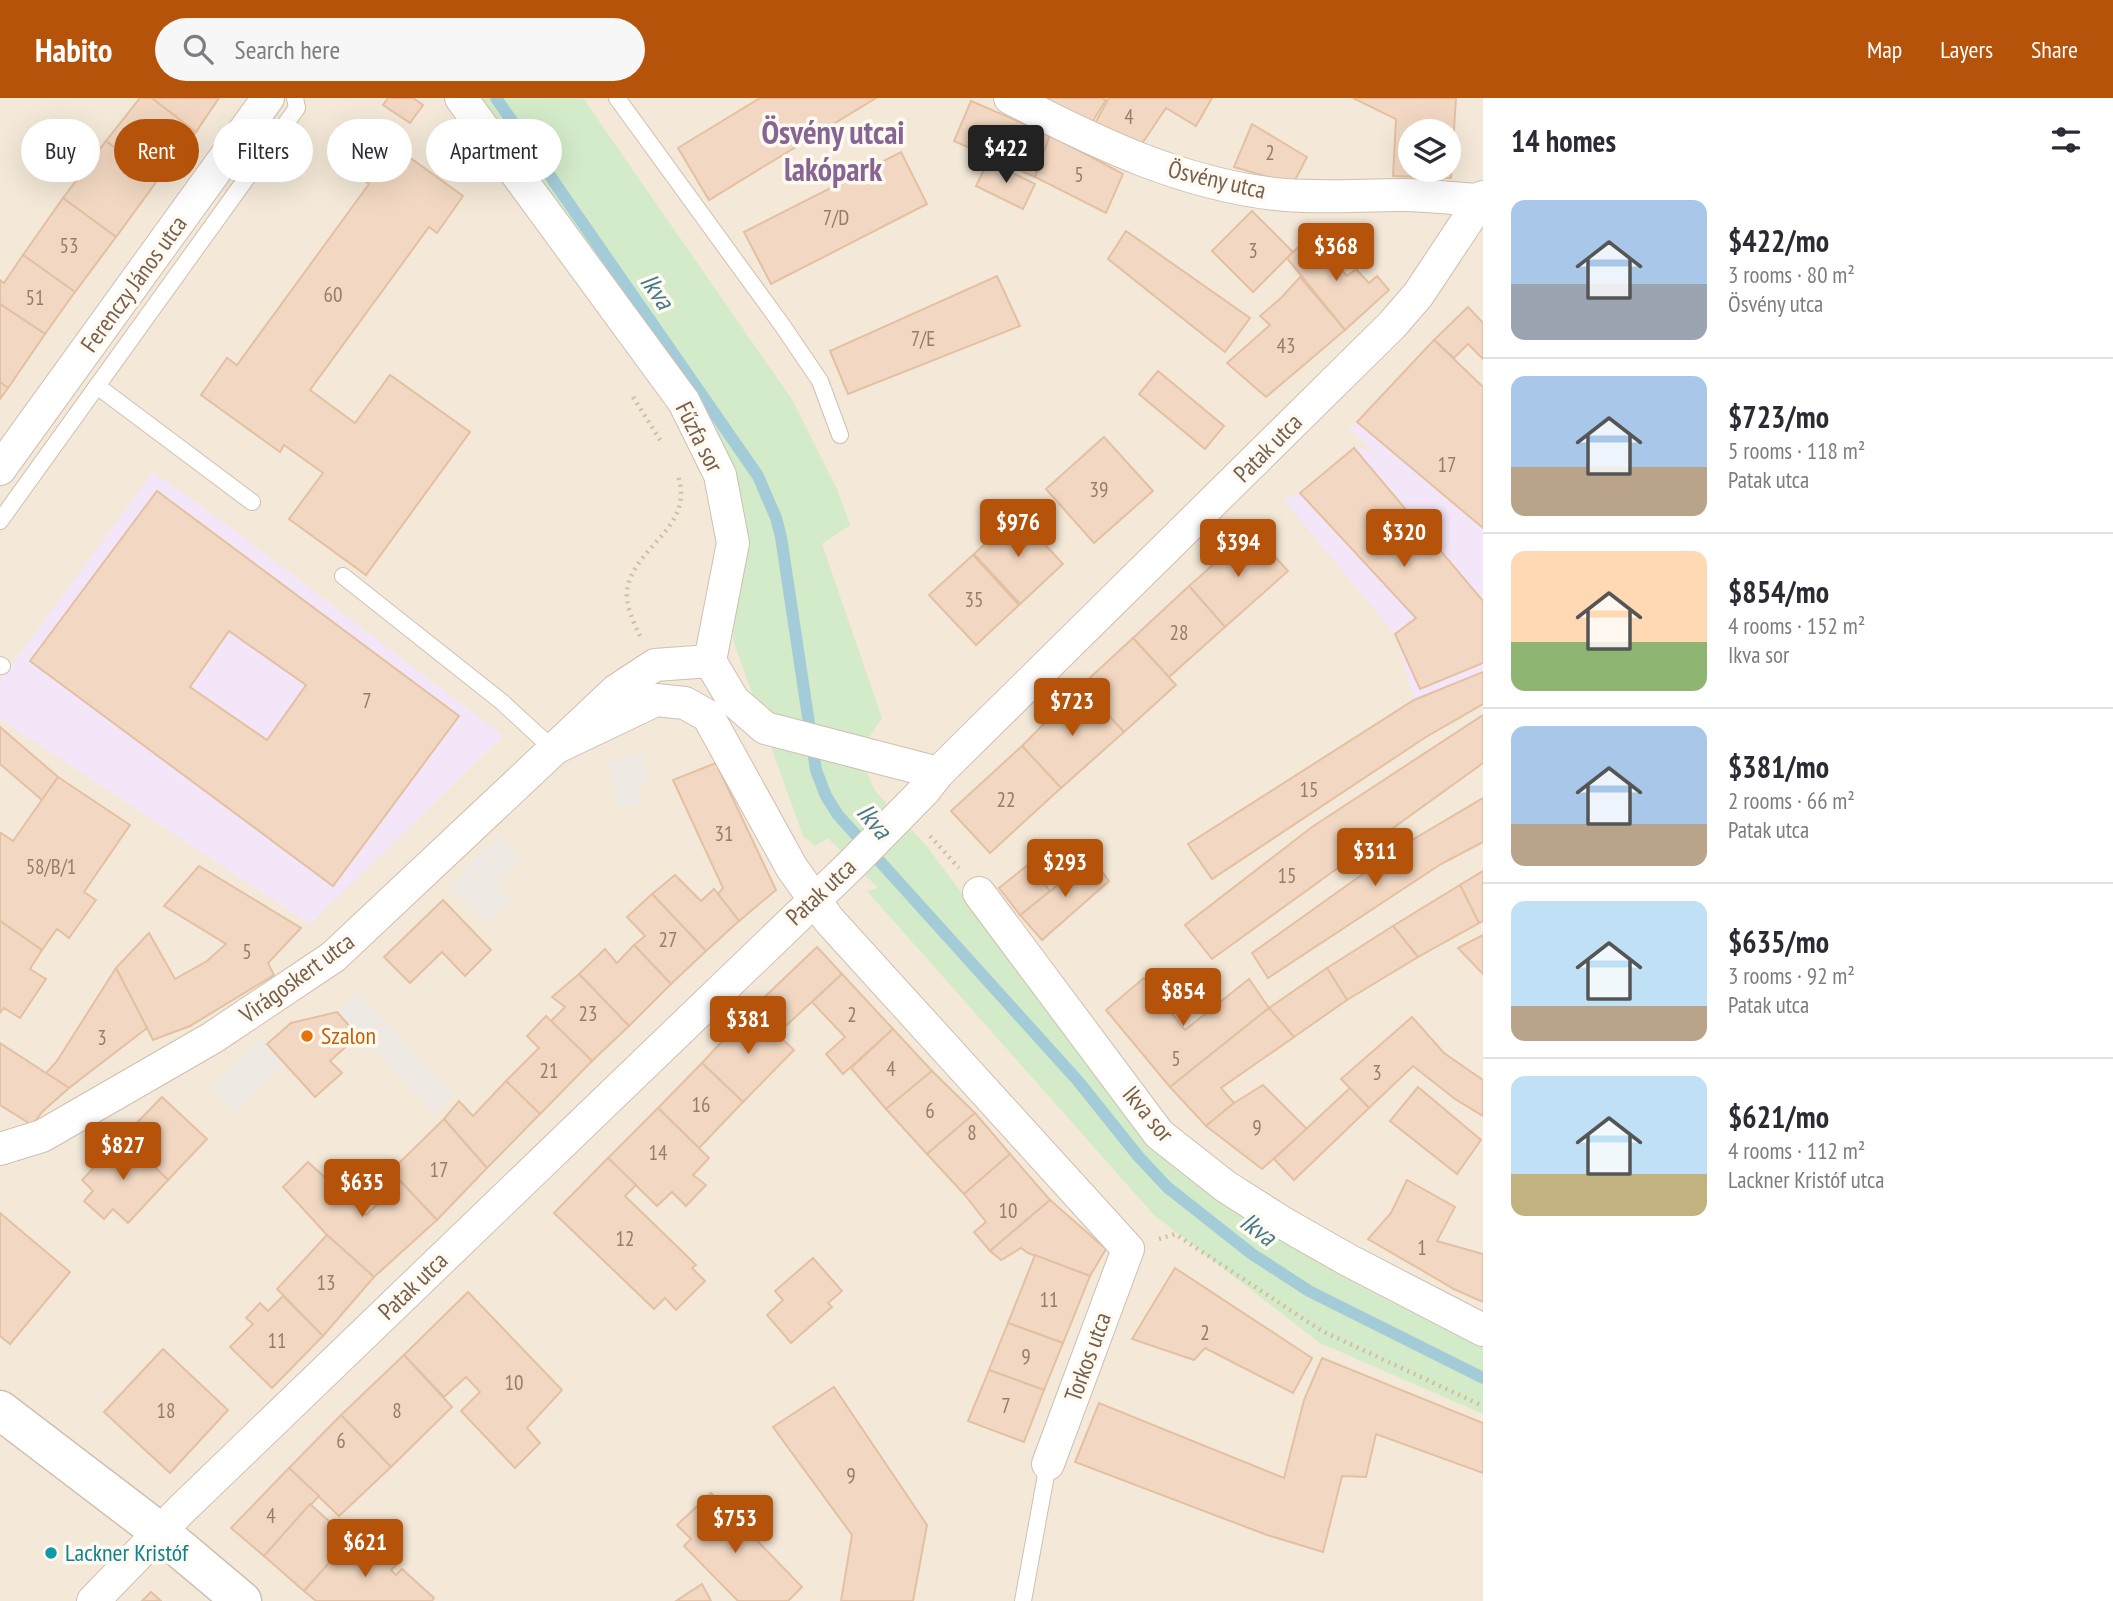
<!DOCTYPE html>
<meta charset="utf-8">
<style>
:root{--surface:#fff;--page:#f7f7f7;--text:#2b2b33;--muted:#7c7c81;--line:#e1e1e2;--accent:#b45309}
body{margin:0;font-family:"PT Sans Narrow",sans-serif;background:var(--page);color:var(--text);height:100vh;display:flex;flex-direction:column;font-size:26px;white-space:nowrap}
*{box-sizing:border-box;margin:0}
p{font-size:23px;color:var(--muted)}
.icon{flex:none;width:38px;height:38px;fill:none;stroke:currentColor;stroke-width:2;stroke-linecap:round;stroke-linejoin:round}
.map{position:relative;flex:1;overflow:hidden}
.drawer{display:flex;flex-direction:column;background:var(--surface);width:630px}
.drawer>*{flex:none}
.banner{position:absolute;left:21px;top:21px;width:665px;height:63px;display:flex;gap:14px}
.fabs{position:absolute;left:1398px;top:21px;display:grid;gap:14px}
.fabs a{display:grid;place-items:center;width:63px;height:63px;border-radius:50%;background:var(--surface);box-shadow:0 7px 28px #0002;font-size:35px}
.price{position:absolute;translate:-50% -60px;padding:0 16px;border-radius:7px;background:var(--accent);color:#fff;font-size:23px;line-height:46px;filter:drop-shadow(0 2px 4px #0008)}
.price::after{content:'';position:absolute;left:50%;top:42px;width:21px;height:16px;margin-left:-10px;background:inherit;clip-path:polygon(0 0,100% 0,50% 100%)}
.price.on{background:#222;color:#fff}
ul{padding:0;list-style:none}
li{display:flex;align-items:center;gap:21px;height:175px;padding:0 28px}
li+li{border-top:2px solid var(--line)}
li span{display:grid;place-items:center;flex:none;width:196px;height:140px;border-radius:14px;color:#555}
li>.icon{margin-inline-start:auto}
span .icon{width:84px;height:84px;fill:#fffc;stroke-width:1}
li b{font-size:30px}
h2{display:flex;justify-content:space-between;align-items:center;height:84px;padding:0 28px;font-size:30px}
.chip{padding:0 24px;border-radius:32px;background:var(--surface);box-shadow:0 7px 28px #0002;font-size:24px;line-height:63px}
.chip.on{background:var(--accent);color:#fff}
header{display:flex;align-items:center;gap:42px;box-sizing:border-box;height:98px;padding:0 35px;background:var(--accent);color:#fff}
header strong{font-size:33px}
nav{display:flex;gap:38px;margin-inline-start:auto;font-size:24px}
.search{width:490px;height:63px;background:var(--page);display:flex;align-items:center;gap:18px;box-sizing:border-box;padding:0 24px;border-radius:38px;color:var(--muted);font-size:26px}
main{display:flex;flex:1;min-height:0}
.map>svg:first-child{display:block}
.residential{fill:#f4e9d8;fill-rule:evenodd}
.industrial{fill:#eee9e3}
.education{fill:#f4e6f9}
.green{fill:#d3ebc8}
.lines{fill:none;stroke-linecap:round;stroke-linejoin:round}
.stream{stroke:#a4ccd8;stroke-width:12}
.building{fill:#f2d8c2;stroke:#e4c0a2;stroke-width:2;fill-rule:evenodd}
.service-casing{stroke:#cfbfaf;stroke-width:18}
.minor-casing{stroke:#cfbfaf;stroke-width:34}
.tertiary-casing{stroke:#cfbfaf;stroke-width:41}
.path{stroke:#d7bca4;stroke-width:4.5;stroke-dasharray:2 5;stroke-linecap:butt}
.service{stroke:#fff;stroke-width:16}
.minor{stroke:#fff;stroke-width:32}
.tertiary{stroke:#fff;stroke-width:38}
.food-dot{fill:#e8710a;stroke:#fffaf1;stroke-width:2.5}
.culture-dot{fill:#0f9aa8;stroke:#fffaf1;stroke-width:2.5}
.labels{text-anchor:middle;stroke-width:7;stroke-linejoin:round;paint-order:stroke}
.number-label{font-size:21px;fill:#967d6a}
.street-label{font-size:24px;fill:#775f4d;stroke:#fffaf1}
.food-label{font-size:24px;fill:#c56008;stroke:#fffaf1;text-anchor:start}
.culture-label{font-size:24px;fill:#0d838f;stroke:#fffaf1;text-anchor:start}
.water-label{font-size:26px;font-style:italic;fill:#477a8b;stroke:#fffaf1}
.district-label{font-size:32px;font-weight:bold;fill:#876593;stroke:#fffaf1}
</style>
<header>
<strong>Habito</strong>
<div class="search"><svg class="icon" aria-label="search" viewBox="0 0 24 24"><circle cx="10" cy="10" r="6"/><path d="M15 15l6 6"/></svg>Search here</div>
<nav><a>Map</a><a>Layers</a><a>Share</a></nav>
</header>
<main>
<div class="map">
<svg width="1483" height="1503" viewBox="0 0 1483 1503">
<rect width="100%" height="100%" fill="#fcf7ea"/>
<!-- residential -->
<path class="residential" d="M0 0H1483V1503H0ZM1410 33H1449V72H1410Z"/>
<!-- industrial -->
<g class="industrial">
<polygon points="644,656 649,682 638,685 642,706 618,710 608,663"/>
<polygon points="500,738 523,762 496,788 511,802 486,826 450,791 472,764"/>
<polygon points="358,895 454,997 433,1016 337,914"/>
<polygon points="261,940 286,965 235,1015 211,989"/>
</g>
<!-- education -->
<g class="education">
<polygon points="1434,242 1483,288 1483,574 1414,602 1395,536 1283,401 1300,395 1354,350 1374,353 1349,331"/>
<polygon points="153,374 238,435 503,638 310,826 0,621 0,583"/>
</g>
<!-- green -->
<polygon class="green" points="451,0 583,0 793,303 837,391 850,427 822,446 882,620 858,655 875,693 925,746 1151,1048 1261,1131 1483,1241 1483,1316 1320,1245 1154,1117 867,793 878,790 828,740 815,748 803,738 733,542 738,433 721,367"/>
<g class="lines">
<!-- stream -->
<polyline class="stream" points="496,0 758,378 776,420 781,439 816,672 826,698 838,717 1078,983 1138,1058 1167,1089 1252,1156 1309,1193 1483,1280"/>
</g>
<!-- building -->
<g class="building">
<polygon points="140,0 152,0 196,34 157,83 106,43"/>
<polygon points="152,0 219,0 196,34"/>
<polygon points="388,0 413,0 423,7 410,25 383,7"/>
<polygon points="760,0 876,0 709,102 678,50"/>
<polygon points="1042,0 1102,0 1106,2 1089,29"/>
<polygon points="1109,0 1212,0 1196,28 1166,10 1139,50 1093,29"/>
<path d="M1353 0H1456L1451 80 1393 78 1396 21ZM1410 33H1449V72H1410Z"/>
<polygon points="971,3 1050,37 1035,79 954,43"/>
<polygon points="1252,26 1307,59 1293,86 1234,69"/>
<polygon points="1050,37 1123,76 1106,115 1035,79"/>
<polygon points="106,43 157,83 116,139 63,100"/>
<polygon points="387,43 463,98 437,135 429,129 310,292 355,325 390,277 470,334 366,477 289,421 323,375 284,347 280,354 201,297 227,260 237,267 369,86 361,80"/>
<polygon points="901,54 927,106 771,186 744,134"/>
<polygon points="988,63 1035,86 1023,111 976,88"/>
<polygon points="63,100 116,139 75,194 23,157"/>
<polygon points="1252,113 1293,154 1253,194 1212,153"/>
<polygon points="1126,133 1250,220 1225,254 1108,161"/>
<polygon points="1311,137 1347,178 1356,171 1369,185 1377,178 1389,192 1345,232 1287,160"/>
<polygon points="23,157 75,194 45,236 0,206 0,182 4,185"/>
<polygon points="997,178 1020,228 848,296 830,253"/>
<polygon points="1300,179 1345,232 1266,299 1227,265 1270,227 1260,218 1281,200"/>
<polygon points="0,206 45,236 8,290 0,284"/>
<polygon points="1468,209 1483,225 1483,261 1468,246 1454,260 1434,242"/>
<polygon points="1434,242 1483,289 1483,430 1357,324"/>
<polygon points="1158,273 1224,328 1205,351 1139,296"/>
<polygon points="0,284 8,290 0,301"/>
<polygon points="1104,339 1153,393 1094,445 1046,391"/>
<polygon points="1354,350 1483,503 1483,565 1420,591 1395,536 1416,520 1300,395"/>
<path d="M157 393 459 618 333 788 30 563ZM229 533 306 587 267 642 190 589Z"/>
<polygon points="1017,416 1063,466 1020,506 974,456"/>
<polygon points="1251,433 1288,473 1225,529 1189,488"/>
<polygon points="973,457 1019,507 976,547 929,497"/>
<polygon points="1189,488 1225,529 1169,579 1133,540"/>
<polygon points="1133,540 1176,587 1124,634 1081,588"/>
<polygon points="1483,574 1483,606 1426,639 1212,781 1188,746 1414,602"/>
<polygon points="1081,588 1124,634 1061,690 1022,648"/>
<polygon points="1483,617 1483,665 1212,861 1185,827 1312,729"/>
<polygon points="0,629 58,679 42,702 0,666"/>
<polygon points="1022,648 1061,690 990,755 951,713"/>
<polygon points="716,665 776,792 739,823 718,796 723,790 673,682"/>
<polygon points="58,679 130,727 84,794 96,802 69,840 57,831 42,852 0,823 0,737 1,735 13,743"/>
<polygon points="1483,700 1483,744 1441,766 1268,880 1252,855 1402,748"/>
<polygon points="1092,760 1109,783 1042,842 1020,817"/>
<polygon points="1029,766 1050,793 1020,817 999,790"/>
<polygon points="199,768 301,830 268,865 274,877 190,928 153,942 116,870 149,835 175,881 207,863 226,846 164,808"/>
<polygon points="1483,773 1483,823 1479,825 1460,787"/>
<polygon points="675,777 701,803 714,791 739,823 706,853 652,796"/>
<polygon points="1460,787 1479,825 1418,859 1393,828"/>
<polygon points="652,796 706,853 671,886 634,847 645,838 627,819"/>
<polygon points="443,802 491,852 465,878 442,854 410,885 384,859"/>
<polygon points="0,823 42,852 30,871 46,881 20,920 4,910 0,915"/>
<polygon points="1393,828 1418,859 1347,902 1327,870"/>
<polygon points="1483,837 1483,876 1458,850"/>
<polygon points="634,847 671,886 629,928 579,876 605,851 617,865"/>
<polygon points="817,849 842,876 776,937 751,912"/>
<polygon points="116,870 147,930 69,990 46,975 57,963"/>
<polygon points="1327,870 1347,902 1294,939 1269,910"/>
<polygon points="579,876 629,928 592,963 551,923 565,909 552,899"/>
<polygon points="842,876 893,931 843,976 826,956 845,939 812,904"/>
<polygon points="1144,880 1185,932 1249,881 1269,910 1170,989 1106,912"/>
<polygon points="1269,910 1294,939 1221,990 1234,1005 1206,1028 1170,989"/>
<polygon points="751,912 794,952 743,1004 702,965"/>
<polygon points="337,914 358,938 330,963 342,975 315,999 267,946 291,925"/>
<polygon points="546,918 592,963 540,1016 506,983 539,950 527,938"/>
<polygon points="1412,919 1444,955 1483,982 1483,1018 1455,1001 1413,968 1369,1010 1341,981"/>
<polygon points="893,931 932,973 886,1011 851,970"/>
<polygon points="0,945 69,990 43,1013 32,1027 0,1007"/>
<polygon points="702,965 743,1004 699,1050 658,1010"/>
<polygon points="932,973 975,1015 927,1056 886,1011"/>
<polygon points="506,983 540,1016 487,1070 444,1021 459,1003 473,1018"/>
<polygon points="1263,987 1307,1031 1262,1071 1206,1028 1234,1005"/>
<polygon points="1418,989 1481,1042 1457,1076 1390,1023"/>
<polygon points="1350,990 1369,1010 1294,1082 1274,1061"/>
<polygon points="162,999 207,1041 168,1082 123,1039"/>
<polygon points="658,1010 709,1060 693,1077 706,1087 686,1108 672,1094 657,1108 608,1060"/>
<polygon points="975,1015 1010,1056 964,1096 927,1056"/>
<polygon points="444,1021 487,1070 437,1122 391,1073"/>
<polygon points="123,1039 168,1082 128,1125 113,1111 104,1121 84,1103 93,1093 82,1082"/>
<polygon points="1010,1056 1050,1102 990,1153 974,1134 986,1124 964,1096"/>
<polygon points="608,1060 636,1087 625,1098 696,1167 692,1170 705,1183 676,1212 665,1200 654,1211 554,1115"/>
<polygon points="308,1064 366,1117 401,1084 437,1122 374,1179 327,1137 283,1089"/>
<polygon points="1407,1082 1455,1109 1437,1143 1483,1156 1483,1204 1454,1191 1368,1141 1391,1115"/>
<polygon points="1050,1102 1106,1151 1090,1178 1028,1155 1021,1150 1001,1162 990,1153"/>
<polygon points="0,1115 70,1174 10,1246 0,1238"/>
<polygon points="327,1137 374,1179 323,1238 277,1191"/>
<polygon points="1035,1157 1090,1178 1063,1245 1008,1225"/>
<polygon points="813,1160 842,1193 828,1205 832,1209 791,1245 767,1217 783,1202 775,1193"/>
<polygon points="1175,1170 1312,1260 1293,1295 1205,1250 1194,1262 1132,1241"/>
<polygon points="468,1194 562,1292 527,1330 540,1345 515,1370 461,1313 480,1294 466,1279 444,1299 404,1257"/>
<polygon points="283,1198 323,1238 272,1290 230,1249 253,1226 246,1220 260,1205 268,1213"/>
<polygon points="1008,1225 1063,1245 1044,1292 989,1272"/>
<polygon points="163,1251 228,1312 170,1375 104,1314"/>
<polygon points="404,1257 452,1309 391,1369 341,1317"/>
<polygon points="1322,1260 1483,1325 1483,1375 1376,1336 1366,1379 1342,1378 1323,1454 1267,1437 1075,1364 1099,1305 1284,1380 1304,1302"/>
<polygon points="989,1272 1044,1292 1024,1344 968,1323"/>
<polygon points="834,1289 927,1427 913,1503 841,1503 852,1437 773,1329"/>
<polygon points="341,1317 391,1369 339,1418 289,1370"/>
<polygon points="289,1370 319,1398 264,1458 231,1430"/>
<polygon points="711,1395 802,1489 788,1503 738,1503 684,1448 691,1441 677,1427"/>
<polygon points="310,1406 350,1442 304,1493 264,1458"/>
<polygon points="364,1439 396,1467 391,1472 396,1477 402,1471 434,1500 432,1503 316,1503 304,1493 337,1456 344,1462"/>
<polygon points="702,1486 711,1503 676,1503"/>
<polygon points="151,1494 161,1503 142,1503"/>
</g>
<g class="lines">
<!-- service casing -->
<g class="service-casing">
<g id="service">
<polyline points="617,0 782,227 820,283 840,337"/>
<polyline points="97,288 252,404"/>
<polyline points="0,423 297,10 295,0"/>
<polyline points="343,478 502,604 553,651"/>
<polyline points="0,567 2,568"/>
<polyline points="1023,1503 1048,1366"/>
</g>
</g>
<!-- minor casing -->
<g class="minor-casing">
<g id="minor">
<polyline points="461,0 684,304 720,377 733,445 710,563 733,602 765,630 938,675"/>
<path d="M1010 0C1097 45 1185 88 1285 97 1323 100 1363 97 1402 97 1429 97 1455 101 1482 102"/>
<polyline points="0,371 268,0"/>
<polyline points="553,651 656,602 685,605 708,618 792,770 829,822 1128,1151 1048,1366"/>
<polyline points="979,795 1159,1036 1225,1088 1283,1125 1348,1162 1483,1232"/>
<polyline points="0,1051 42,1038 212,940 333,859 617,592 655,567 710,563"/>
<polyline points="93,1503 182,1411 851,767 924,693 938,675 1392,227 1418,197 1483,99"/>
</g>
</g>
<!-- tertiary casing -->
<g class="tertiary-casing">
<polyline id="tertiary" points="0,1312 160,1434 242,1503"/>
</g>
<!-- path -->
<g class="path">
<polyline points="633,299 660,342"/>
<path d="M640 538C634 525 625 507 627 492 634 448 695 430 678 378"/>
<polyline points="930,738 959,770"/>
<polyline points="1159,1141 1175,1136 1322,1233 1483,1308"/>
</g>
<!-- service -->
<use href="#service" class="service"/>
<!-- minor -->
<use href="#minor" class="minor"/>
<!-- tertiary -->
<use href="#tertiary" class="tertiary"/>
</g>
<!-- markers -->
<circle class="food-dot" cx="307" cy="938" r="7"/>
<circle class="culture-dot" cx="51" cy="1455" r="7"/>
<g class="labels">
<!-- number labels -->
<g class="number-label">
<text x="1129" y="26">4</text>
<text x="1270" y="62">2</text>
<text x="1079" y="84">5</text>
<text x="836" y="127">7/D</text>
<text x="69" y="155">53</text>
<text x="1253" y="160">3</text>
<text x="333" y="204">60</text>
<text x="35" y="207">51</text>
<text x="923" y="248">7/E</text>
<text x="1286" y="255">43</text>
<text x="1447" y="374">17</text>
<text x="1099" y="399">39</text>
<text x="974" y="509">35</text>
<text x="1179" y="542">28</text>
<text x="367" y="610">7</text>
<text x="1309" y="699">15</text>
<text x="1006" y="709">22</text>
<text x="724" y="743">31</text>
<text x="51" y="776">58/B/1</text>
<text x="1287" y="785">15</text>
<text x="668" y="849">27</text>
<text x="247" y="861">5</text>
<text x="588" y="923">23</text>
<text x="852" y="924">2</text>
<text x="102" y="947">3</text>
<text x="1176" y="968">5</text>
<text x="891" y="978">4</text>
<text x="549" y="980">21</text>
<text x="1377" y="982">3</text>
<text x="701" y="1014">16</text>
<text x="930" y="1020">6</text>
<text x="1257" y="1037">9</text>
<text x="972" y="1042">8</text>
<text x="658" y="1062">14</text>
<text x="439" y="1079">17</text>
<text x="1008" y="1120">10</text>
<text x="625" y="1148">12</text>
<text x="1422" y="1157">1</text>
<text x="326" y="1192">13</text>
<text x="1049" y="1209">11</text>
<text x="1205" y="1242">2</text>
<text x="277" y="1250">11</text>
<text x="1026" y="1266">9</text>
<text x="514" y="1292">10</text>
<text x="1006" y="1315">7</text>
<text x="166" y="1320">18</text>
<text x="397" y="1320">8</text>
<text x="341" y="1350">6</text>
<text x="851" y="1385">9</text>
<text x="271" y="1425">4</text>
</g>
<!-- street labels -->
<g class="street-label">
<text transform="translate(1217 82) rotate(13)" y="8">Ösvény utca</text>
<text transform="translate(134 186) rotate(-54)" y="8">Ferenczy János utca</text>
<text transform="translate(699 339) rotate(63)" y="8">Fűzfa sor</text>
<text transform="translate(1268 350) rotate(-45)" y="8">Patak utca</text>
<text transform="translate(821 794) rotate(-43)" y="8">Patak utca</text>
<text transform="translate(297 880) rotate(-36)" y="8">Virágoskert utca</text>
<text transform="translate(1148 1016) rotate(50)" y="8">Ikva sor</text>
<text transform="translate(413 1188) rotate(-44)" y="8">Patak utca</text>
<text transform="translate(1088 1259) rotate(-70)" y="8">Torkos utca</text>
</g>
<!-- food labels -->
<g class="food-label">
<text x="321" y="946">Szalon</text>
</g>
<!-- culture labels -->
<g class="culture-label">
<text x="65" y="1463">Lackner Kristóf</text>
</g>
<!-- water labels -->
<g class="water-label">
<text transform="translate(657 193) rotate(55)" y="9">Ikva</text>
<text transform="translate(874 723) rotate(49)" y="9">Ikva</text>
<text transform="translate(1258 1131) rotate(36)" y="9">Ikva</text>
</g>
<!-- district labels -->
<g class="district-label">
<text x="833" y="46">Ösvény utcai<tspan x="833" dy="37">lakópark</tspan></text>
</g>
</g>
</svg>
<div class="fabs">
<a><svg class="icon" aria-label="layers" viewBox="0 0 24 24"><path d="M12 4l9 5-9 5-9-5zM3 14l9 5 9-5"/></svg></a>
</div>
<b class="price on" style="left:1006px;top:87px">$422</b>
<b class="price" style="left:1336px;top:185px">$368</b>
<b class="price" style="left:1018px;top:461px">$976</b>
<b class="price" style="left:1404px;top:471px">$320</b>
<b class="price" style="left:1238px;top:481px">$394</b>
<b class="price" style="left:1072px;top:640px">$723</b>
<b class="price" style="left:1375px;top:790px">$311</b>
<b class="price" style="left:1065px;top:801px">$293</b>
<b class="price" style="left:1183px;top:930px">$854</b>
<b class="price" style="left:748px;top:958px">$381</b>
<b class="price" style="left:123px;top:1084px">$827</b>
<b class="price" style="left:362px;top:1121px">$635</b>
<b class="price" style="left:735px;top:1457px">$753</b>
<b class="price" style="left:365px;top:1481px">$621</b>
<div class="banner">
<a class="chip">Buy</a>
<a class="chip on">Rent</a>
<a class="chip">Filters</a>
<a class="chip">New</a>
<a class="chip">Apartment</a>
</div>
</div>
<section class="drawer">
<h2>14 homes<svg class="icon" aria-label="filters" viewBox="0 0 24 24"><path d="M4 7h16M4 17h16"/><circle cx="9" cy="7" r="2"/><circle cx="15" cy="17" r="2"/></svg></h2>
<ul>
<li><span style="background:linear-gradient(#a9c7e8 60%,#9aa5b1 0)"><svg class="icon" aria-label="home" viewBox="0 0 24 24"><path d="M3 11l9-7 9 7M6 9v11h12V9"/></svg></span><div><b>$422/mo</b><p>3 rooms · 80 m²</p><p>Ösvény utca</p></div></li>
<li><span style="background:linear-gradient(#a9c7e8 65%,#b9a48a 0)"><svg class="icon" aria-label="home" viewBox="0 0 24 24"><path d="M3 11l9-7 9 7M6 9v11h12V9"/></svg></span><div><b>$723/mo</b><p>5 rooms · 118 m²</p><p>Patak utca</p></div></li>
<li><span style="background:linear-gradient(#ffd9b3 65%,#8fb573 0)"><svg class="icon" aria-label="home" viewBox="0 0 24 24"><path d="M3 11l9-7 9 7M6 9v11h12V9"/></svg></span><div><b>$854/mo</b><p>4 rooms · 152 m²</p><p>Ikva sor</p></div></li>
<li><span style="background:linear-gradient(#a9c7e8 70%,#b9a48a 0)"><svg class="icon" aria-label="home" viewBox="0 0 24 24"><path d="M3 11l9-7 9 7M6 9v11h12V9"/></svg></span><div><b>$381/mo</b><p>2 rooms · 66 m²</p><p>Patak utca</p></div></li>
<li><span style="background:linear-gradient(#bfe0f5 75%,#b9a48a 0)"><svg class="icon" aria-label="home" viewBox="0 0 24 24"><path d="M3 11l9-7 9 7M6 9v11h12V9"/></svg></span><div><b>$635/mo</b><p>3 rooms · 92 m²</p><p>Patak utca</p></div></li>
<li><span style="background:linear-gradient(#bfe0f5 70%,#c2b280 0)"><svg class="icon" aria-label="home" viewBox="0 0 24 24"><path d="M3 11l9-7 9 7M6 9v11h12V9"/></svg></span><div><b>$621/mo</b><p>4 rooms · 112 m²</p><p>Lackner Kristóf utca</p></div></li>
</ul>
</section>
</main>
